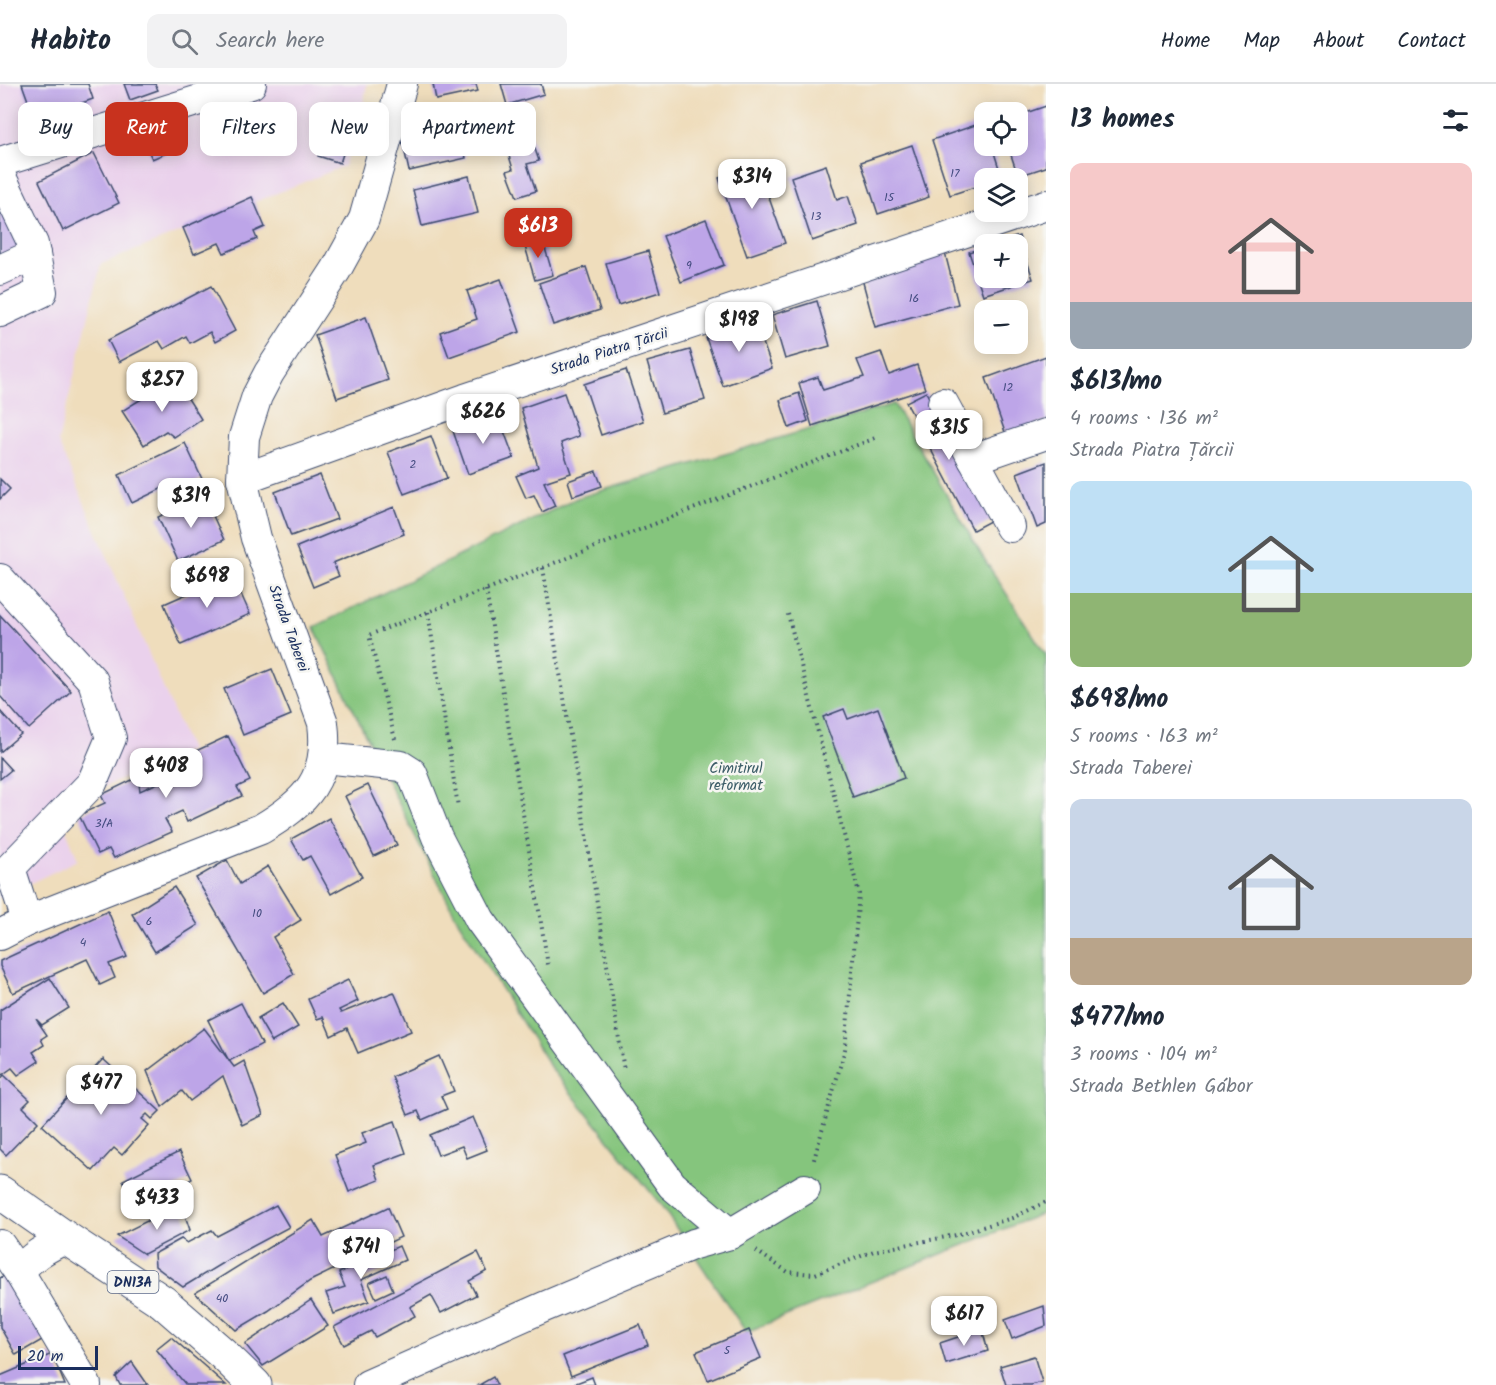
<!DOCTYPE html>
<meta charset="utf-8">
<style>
:root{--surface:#fff;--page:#f2f2f3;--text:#1f2937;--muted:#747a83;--line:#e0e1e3;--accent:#c8321e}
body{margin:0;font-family:Kalam,sans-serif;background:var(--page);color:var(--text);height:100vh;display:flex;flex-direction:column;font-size:22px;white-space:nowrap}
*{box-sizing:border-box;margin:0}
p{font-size:20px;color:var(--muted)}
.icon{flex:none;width:33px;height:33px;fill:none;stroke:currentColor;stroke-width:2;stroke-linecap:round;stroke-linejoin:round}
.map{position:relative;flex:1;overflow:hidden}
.sheet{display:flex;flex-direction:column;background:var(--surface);width:450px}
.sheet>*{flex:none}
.top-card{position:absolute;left:18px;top:18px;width:570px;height:54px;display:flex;gap:12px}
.buttons{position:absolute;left:974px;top:18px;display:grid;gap:12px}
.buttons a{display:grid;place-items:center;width:54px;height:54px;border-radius:12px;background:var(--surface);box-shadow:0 3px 15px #0003;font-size:30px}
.scale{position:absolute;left:18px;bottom:15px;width:80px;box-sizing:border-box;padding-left:6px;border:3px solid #1b2f5e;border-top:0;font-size:16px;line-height:21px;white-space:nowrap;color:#1b2f5e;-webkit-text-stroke:4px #f6f6f2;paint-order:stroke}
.price{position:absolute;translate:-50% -51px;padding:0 14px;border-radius:12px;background:#fff;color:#222;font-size:20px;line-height:39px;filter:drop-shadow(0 2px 3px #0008)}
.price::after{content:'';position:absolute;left:50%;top:36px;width:18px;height:14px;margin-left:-9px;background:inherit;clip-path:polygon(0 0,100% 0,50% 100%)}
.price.active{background:var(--accent);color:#fff}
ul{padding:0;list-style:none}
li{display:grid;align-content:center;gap:12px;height:318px;padding:0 24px}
li span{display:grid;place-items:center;height:186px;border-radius:12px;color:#555}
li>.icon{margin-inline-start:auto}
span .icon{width:108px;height:108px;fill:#fffc;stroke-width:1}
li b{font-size:26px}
h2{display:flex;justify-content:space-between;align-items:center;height:72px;padding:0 24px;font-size:26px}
.pill{padding:0 21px;border-radius:12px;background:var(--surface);box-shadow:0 3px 15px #0003;font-size:21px;line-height:54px}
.pill.active{background:var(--accent);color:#fff}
header{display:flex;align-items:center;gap:36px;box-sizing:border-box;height:84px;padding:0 30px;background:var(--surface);border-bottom:2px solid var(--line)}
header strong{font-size:28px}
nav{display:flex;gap:33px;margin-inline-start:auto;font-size:21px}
.search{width:420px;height:54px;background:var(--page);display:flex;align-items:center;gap:15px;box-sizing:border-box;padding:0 21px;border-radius:12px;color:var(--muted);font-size:22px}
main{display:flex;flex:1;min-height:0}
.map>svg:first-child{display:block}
.built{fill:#ead1ec}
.green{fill:#85c57d;stroke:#507a6e;stroke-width:1.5}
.building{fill:#bda5e8}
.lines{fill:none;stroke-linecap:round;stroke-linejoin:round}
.minor-casing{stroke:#3b496c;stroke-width:32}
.major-casing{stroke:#3b496c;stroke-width:35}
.path{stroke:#3b496c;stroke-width:4;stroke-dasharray:1.5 4.5;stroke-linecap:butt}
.minor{stroke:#fff;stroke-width:30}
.major{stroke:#fff;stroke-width:33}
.labels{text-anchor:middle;stroke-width:5;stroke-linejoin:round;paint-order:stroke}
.number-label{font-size:12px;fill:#444c80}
.shield{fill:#f6f6f2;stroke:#5d6b8a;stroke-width:1.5}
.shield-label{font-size:14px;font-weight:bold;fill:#1b2f5e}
.street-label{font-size:15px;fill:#1b2f5e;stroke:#f6f6f2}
.park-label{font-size:15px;fill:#3b5c67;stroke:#f6f6f2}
</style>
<header>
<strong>Habito</strong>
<div class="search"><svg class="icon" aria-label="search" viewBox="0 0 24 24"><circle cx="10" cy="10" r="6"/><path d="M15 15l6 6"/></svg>Search here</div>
<nav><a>Home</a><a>Map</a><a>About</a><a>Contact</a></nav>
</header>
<main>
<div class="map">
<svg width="1046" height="1301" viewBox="0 0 1046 1301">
<rect width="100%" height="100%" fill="#f6f6f2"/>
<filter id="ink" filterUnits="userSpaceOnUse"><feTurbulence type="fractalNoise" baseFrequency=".0167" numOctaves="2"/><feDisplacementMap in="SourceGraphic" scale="12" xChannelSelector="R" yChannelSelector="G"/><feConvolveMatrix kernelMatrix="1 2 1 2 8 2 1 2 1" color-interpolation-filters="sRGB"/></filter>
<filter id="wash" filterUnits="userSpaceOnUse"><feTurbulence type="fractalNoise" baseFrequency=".008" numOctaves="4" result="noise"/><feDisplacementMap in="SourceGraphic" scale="24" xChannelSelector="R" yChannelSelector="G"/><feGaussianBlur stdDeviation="1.35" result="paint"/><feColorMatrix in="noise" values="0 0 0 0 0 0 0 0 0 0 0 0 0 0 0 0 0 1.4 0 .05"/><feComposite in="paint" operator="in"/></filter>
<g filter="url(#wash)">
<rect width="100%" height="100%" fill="#efddbc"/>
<!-- built -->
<polygon class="built" points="0,0 367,0 362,27 344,82 101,180 58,358 190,666 57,723 78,776 0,814"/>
<!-- green -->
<polygon class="green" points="894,320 981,470 1046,571 1046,1128 746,1248 661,1121 551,984 456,833 389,700 314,543 577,414"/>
<g id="blocks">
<!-- building -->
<g class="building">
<polygon points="22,0 88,0 93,15 35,36"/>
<polygon points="124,0 155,0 158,6 130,16"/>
<polygon points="433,0 476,0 478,7 436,16"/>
<polygon points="501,0 541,0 544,10 507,21"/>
<polygon points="1046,22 1046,83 1018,92 1008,62 1017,62 1017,32"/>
<polygon points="334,23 356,30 340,79 318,72"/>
<polygon points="459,38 466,74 409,87 401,51"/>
<polygon points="984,38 984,62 992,62 1002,94 984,94 984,100 950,111 932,56"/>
<polygon points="168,40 178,64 152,75 142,52"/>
<polygon points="528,44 539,77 527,80 536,107 517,113 507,87 513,85 503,52"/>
<polygon points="912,61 929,113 878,130 861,78"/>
<polygon points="94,69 119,119 63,147 39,97"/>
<polygon points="757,80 785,159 747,172 719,94"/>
<polygon points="826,81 837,116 848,112 858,141 812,157 791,93"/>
<polygon points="469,92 478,129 422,142 413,106"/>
<polygon points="252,113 265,143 254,148 257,155 224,169 219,159 194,170 183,144"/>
<polygon points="7,125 24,162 0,173 0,129"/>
<polygon points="706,135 724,181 681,198 663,152"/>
<polygon points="1019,152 1033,195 983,211 969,168 984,163 984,194 1017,194 1017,160 994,160"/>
<polygon points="542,154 553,191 535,196 524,159"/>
<polygon points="648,167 660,208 618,221 606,179"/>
<polygon points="945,169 958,220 875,243 861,191"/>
<polygon points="586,183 600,226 553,241 539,199"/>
<polygon points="501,195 520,248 449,273 440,248 477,235 467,207"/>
<polygon points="211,202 235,247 215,258 210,248 190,259 186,252 164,265 159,257 119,278 108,256"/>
<polygon points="817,217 830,262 785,275 772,231"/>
<polygon points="366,233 388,296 337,314 315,251"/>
<polygon points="755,236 772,284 723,302 706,254"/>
<polygon points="690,266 705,316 662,329 647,278"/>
<polygon points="881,268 889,291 917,281 925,305 812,342 799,299 818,293 823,306 864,293 857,276"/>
<polygon points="1046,272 1046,337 1006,351 986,294"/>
<polygon points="626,286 643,337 601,351 584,300"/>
<polygon points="175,294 201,335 174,353 166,347 144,361 122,327"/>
<polygon points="926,308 992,436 973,446 906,318"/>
<polygon points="564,309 579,352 561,359 571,389 544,398 555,422 542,428 534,411 526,414 516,392 538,383 521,324"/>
<polygon points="799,309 808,337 789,344 780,316"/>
<polygon points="498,331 514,374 468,390 453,347"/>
<polygon points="431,352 447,394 404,410 388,368"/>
<polygon points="185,359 202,395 175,409 171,400 132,419 119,391"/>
<polygon points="1046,378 1046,440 1037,444 1017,389"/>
<polygon points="596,387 602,402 573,412 568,397"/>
<polygon points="320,391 337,435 291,452 275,408"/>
<polygon points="0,395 10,405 0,415"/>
<polygon points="204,412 224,456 178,477 158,433"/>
<polygon points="394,423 404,450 333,479 339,492 313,503 297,463"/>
<polygon points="232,490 250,530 181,561 164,520"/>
<polygon points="0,531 71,607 29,645 0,612"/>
<polygon points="272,585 291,631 243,651 224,605"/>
<polygon points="878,624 904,694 853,713 823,633 844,625 848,635"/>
<polygon points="0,627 21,650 0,668"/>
<polygon points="228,652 250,697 237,703 242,712 187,738 182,727 165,735 172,748 114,774 109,765 98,770 79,731 105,719 101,711 138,693 140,707 173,692 168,680"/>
<polygon points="0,674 11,686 0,695"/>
<polygon points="368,701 397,761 374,772 345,712"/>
<polygon points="329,734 362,793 331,810 310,772 303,776 291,755"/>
<polygon points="227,776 240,800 268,782 301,836 273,853 294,890 263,909 196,794"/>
<polygon points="174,803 198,841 155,868 132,830"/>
<polygon points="108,827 127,873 109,880 115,894 100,901 87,875 13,909 0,882 0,877"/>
<polygon points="50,894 69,924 42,941 36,935 47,951 41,955 44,961 33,968 39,977 18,991 12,984 2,991 0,988 0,926"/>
<polygon points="348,896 358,917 339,926 341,929 394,908 411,947 358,969 347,944 331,952 323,933 317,935 308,915"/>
<polygon points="241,919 262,960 229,977 208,936"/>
<polygon points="283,919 298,943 272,958 258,934"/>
<polygon points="204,944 234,983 244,977 263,1031 242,1041 223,992 190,1017 182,1007 162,1023 147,987"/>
<polygon points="439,972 454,1007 441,1012 447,1025 422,1036 418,1027 408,1031 392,993"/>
<polygon points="103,975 160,1027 152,1035 147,1030 142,1035 149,1041 122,1071 114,1064 93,1087 42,1041"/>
<polygon points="4,991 30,1016 23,1023 38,1038 6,1071 0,1065 0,996"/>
<polygon points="473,1033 487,1066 467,1074 462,1062 438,1071 430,1051"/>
<polygon points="395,1037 406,1069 374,1081 379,1096 349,1108 335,1071 366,1059 362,1049"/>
<polygon points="179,1068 192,1095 136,1123 123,1096"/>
<polygon points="181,1120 190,1146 144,1170 117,1152"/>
<polygon points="276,1121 289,1143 229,1175 183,1203 155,1182 154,1170 181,1155 187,1159 212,1146 217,1152"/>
<polygon points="388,1123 401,1153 310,1197 268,1227 236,1246 195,1209 313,1136 323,1153"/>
<polygon points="399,1162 405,1176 361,1196 369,1217 334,1230 326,1209 345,1203 339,1189"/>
<polygon points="478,1168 487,1187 469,1197 476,1211 441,1229 431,1211 410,1223 415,1232 375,1253 371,1247 344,1261 334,1243"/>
<polygon points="11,1188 49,1252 16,1271 0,1243 0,1194"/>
<polygon points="387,1191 393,1206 376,1214 369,1199"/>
<polygon points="311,1216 328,1242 263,1282 245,1260"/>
<polygon points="1044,1222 1046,1242 1012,1255 1005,1236"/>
<polygon points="640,1241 648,1261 571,1292 563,1272"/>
<polygon points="982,1245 988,1267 946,1280 940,1259"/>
<polygon points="749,1246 761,1274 708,1296 696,1268"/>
<polygon points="171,1253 226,1301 186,1301 156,1265"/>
<polygon points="52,1270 65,1301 0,1301 0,1292"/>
<polygon points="1034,1272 1042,1298 1031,1301 1006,1301 1000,1282"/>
<polygon points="132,1278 148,1301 120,1301 116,1293"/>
<polygon points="493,1293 497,1301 479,1301"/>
<polygon points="592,1293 595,1301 571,1301"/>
</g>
</g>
</g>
<g filter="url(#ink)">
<use href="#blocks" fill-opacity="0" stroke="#3b496c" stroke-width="1.5"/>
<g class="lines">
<!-- minor casing -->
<g class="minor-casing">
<g id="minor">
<polyline points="0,78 251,0"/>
<polyline points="0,91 33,160 42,208 0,228"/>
<polyline points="0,186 35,170"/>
<polyline points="943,319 1010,443"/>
<polyline points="973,375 1046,350"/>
<polyline points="242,395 465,315 1046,121"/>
<polyline points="0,495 93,597 111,654 92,699 10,784 27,837"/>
<polyline points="324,674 401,682 412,689 437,753 480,836 672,1101 730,1150 694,1160 544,1223 368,1301"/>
<path d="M0 851 27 837 261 745C307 718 330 694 323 639L256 454 242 395 244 353 257 312 269 289 336 186 364 135 402 0"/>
<polyline points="730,1150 805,1105"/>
<polyline points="0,1161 19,1188 86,1301"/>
<path d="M19 1188C32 1171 47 1164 66 1154"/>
</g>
</g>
<!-- major casing -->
<g class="major-casing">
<polyline id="major" points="0,1108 66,1154 163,1218 223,1270 255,1301"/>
</g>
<!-- path -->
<g class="path">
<polyline points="543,484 624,986"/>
<polyline points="486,506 548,881"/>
<polyline points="428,528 458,723"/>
<polyline points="788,530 859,810 845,965 813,1079"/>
<polyline points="395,655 369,551 878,353"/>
<polyline points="756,1167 788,1188 815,1190 874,1167 956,1151 1012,1134 1046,1118"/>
</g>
<!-- minor -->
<use href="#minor" class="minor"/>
<!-- major -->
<use href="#major" class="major"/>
</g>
</g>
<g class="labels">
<!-- number labels -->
<g class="number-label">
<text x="955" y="93">17</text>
<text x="889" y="117">15</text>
<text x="816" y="136">13</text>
<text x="689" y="185">9</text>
<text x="914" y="218">16</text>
<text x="1008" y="307">12</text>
<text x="413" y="384">2</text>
<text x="104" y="743">3/A</text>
<text x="257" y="833">10</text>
<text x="149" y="841">6</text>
<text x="83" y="862">4</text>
<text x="222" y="1218">40</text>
<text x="727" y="1270">5</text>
</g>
<!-- shield labels -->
<rect class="shield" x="107.5" y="1187" width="51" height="22" rx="4.5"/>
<g class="shield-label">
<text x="133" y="1203">DN13A</text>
</g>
<!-- street labels -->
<g class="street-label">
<text transform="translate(609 267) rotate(-18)" y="5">Strada Piatra Țărcii</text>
<text transform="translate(289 544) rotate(70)" y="5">Strada Taberei</text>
</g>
<!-- park labels -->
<g class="park-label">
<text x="736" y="689">Cimitirul<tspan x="736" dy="17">reformat</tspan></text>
</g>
</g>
</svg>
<div class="buttons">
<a><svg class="icon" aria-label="locate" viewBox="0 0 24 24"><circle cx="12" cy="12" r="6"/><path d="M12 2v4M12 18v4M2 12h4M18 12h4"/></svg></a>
<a><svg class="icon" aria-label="layers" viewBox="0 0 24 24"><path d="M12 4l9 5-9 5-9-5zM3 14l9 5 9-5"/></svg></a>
<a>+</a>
<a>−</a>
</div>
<div class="scale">20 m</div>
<b class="price" style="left:752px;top:126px">$314</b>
<b class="price active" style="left:538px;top:175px">$613</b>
<b class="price" style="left:739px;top:269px">$198</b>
<b class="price" style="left:162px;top:329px">$257</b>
<b class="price" style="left:483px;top:361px">$626</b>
<b class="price" style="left:949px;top:377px">$315</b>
<b class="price" style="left:191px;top:445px">$319</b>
<b class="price" style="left:207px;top:525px">$698</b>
<b class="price" style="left:166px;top:715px">$408</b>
<b class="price" style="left:101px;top:1032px">$477</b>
<b class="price" style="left:157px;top:1147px">$433</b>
<b class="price" style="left:361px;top:1196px">$741</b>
<b class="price" style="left:964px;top:1263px">$617</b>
<div class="top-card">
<a class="pill">Buy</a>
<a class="pill active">Rent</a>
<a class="pill">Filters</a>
<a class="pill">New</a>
<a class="pill">Apartment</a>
</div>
</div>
<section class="sheet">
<h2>13 homes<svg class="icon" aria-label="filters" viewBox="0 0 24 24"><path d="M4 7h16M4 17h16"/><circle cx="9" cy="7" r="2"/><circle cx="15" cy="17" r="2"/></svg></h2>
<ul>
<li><span style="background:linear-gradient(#f6c9c9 75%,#9aa5b1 0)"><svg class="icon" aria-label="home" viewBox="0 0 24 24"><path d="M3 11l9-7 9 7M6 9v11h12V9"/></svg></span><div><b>$613/mo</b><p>4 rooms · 136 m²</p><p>Strada Piatra Țărcii</p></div></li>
<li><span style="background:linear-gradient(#bfe0f5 60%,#8fb573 0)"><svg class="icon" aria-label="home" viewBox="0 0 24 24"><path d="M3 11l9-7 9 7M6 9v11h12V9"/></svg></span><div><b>$698/mo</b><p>5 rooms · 163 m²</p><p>Strada Taberei</p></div></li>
<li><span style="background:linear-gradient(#c9d6e8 75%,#b9a48a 0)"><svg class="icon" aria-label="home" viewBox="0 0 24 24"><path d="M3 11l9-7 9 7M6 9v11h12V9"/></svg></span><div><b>$477/mo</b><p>3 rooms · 104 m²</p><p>Strada Bethlen Gábor</p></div></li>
</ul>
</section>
</main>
